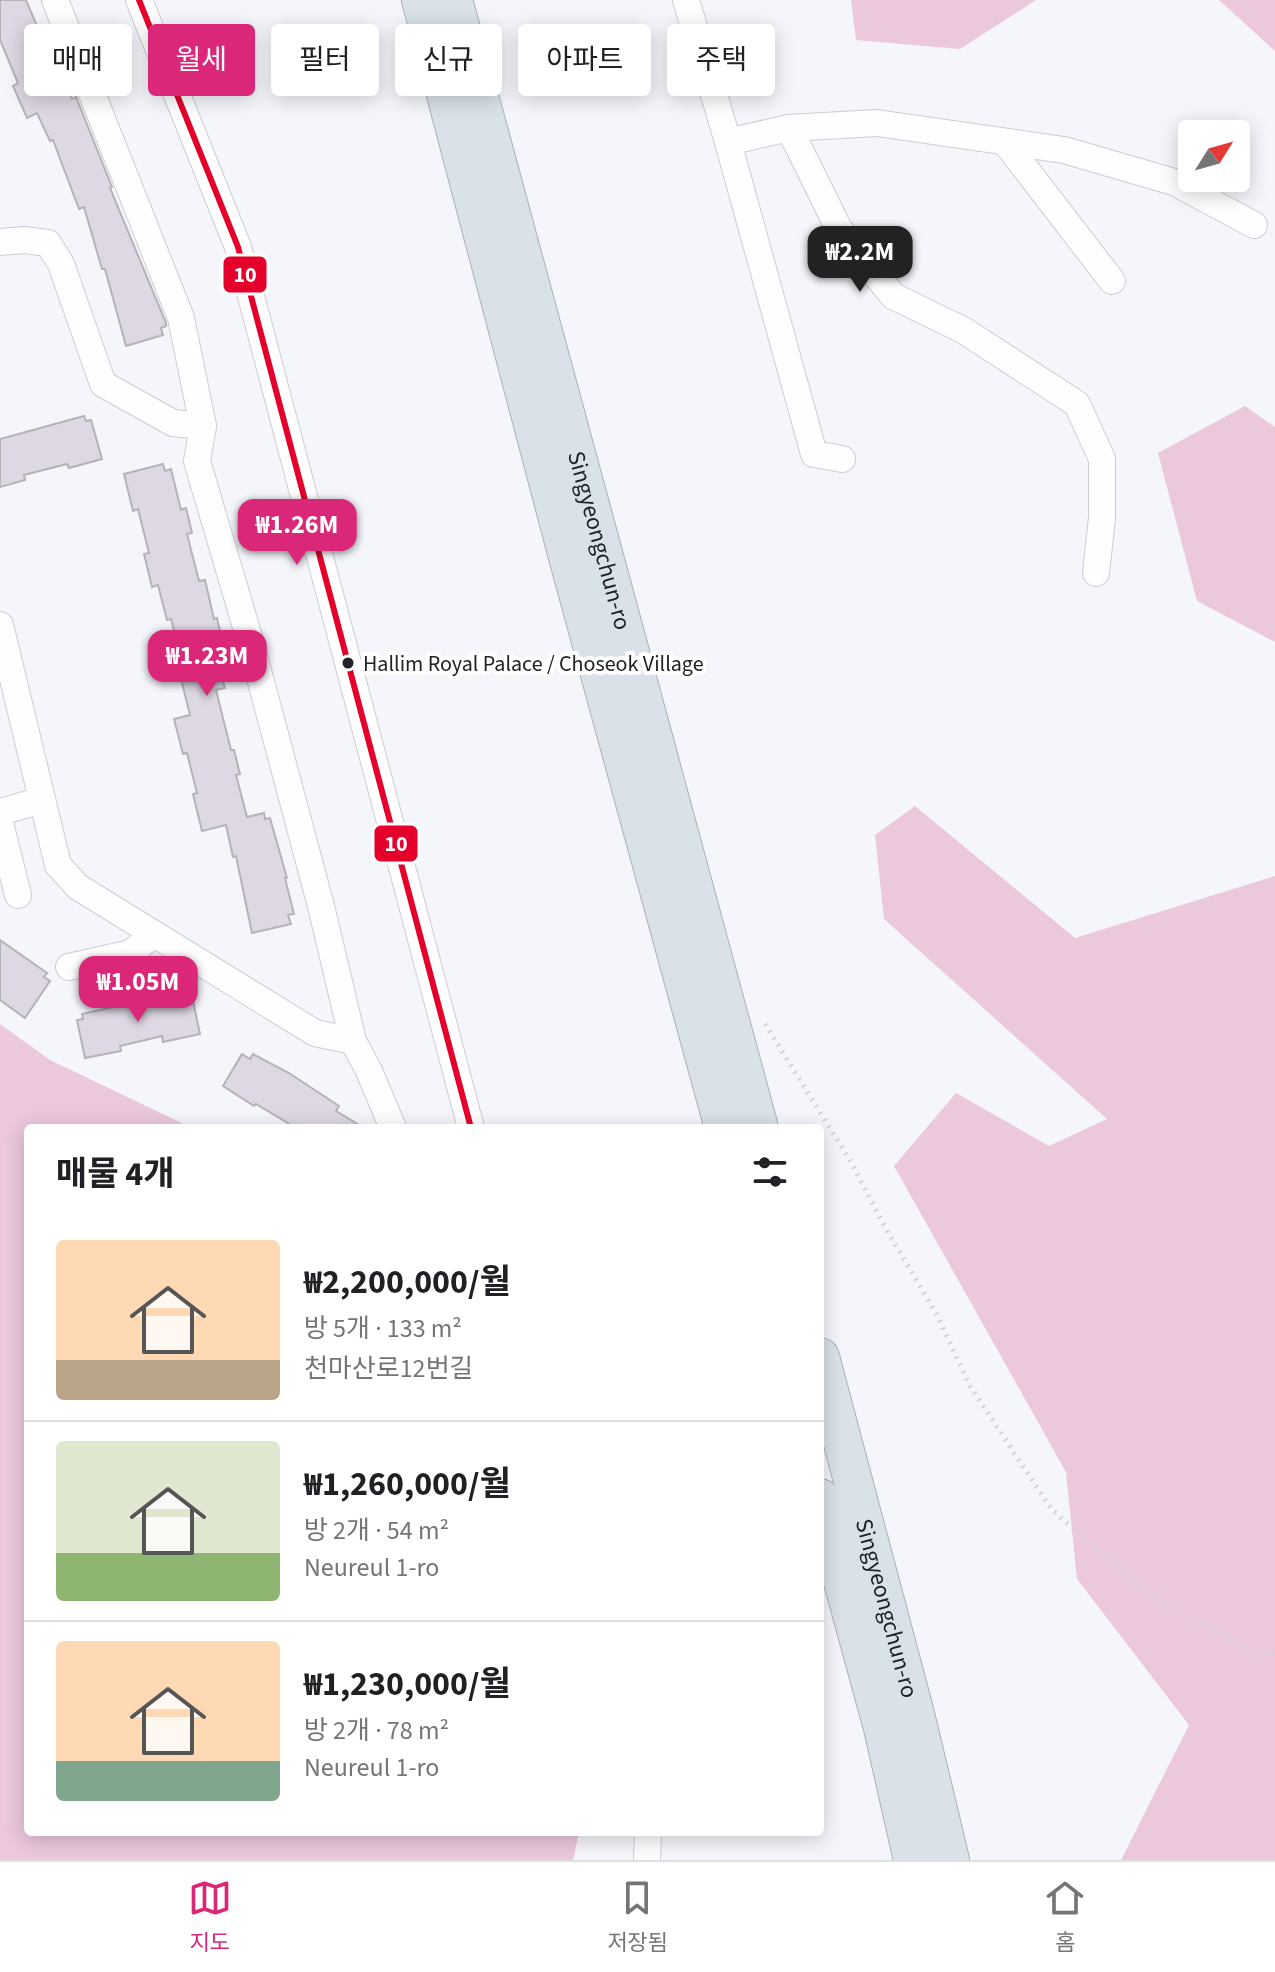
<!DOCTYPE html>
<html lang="ko">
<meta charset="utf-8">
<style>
:root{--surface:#fff;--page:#f6f6f6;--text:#202124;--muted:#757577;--line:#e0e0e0;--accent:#db2777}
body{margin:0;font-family:"Source Sans 3","Noto Sans KR",sans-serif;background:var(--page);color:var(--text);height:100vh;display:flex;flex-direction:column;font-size:30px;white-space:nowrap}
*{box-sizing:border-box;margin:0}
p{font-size:26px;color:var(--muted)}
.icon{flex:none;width:44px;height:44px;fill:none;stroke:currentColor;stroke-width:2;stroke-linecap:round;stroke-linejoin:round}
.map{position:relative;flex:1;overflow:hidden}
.panel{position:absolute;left:24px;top:1124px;width:800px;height:712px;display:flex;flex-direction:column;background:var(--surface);border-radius:8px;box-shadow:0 4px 20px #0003}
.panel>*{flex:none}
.hud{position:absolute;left:24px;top:24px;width:800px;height:72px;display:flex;gap:16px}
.needle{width:52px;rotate:53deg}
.buttons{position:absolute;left:1178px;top:120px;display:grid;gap:16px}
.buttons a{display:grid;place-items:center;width:72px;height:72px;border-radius:8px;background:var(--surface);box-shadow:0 4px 20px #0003;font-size:40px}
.price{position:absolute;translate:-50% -68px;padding:0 18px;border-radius:16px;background:var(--accent);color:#fff;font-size:26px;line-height:52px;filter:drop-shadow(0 2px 4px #0008)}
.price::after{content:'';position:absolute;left:50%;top:48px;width:24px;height:18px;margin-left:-12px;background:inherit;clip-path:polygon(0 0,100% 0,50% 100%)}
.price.on{background:#222;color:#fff}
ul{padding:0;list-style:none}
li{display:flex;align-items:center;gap:24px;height:200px;padding:0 32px}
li+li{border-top:2px solid var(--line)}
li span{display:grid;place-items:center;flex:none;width:224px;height:160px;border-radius:8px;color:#555}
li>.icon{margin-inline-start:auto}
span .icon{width:96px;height:96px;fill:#fffc;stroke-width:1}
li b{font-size:34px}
h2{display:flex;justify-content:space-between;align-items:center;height:96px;padding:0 32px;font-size:34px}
.tag{padding:0 28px;border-radius:8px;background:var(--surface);box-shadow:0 4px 20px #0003;font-size:28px;line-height:72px}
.tag.on{background:var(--accent);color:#fff}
.tabs{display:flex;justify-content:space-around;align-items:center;height:112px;border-top:2px solid var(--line);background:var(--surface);font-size:22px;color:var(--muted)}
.tabs a{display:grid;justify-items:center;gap:4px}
.tabs .on{color:var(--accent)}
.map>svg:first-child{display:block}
.forest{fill:#ebc8dc}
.building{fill:#ded7e4;stroke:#b5b3b8;stroke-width:2}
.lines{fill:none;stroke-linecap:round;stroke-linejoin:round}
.minor-casing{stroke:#cccdd4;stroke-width:28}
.highway-casing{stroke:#a9b2bd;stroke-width:40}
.path{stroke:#d4d4d7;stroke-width:5;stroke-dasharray:2 6;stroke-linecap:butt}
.minor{stroke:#fefefe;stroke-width:26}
.highway{stroke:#d9e1e9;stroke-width:38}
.bus-1-casing{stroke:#fff;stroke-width:12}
.bus-1{stroke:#e4002b;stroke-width:6}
.bus-dot{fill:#212229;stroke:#fff;stroke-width:3}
.labels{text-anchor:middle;stroke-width:8;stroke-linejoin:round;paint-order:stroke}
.bus-label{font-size:22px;fill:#212229;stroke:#fff;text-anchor:start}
.street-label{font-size:24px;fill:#212229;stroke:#fff}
.line-badge{stroke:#fff;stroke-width:3}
.badge-label{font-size:22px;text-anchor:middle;font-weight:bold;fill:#fff}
</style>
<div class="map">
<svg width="1275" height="1860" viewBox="0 0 1275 1860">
<rect width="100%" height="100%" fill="#f5f6fb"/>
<!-- forest -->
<g class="forest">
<polygon points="851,0 1036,0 960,49 856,40"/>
<polygon points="1219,0 1275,0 1275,51"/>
<polygon points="1245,406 1275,427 1275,642 1197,601 1158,453"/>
<polygon points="915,806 1075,938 1275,876 1275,1860 1121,1860 1189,1725 1077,1579 1066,1472 894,1166 956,1093 1049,1146 1107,1119 884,919 875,835"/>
<polygon points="0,1024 50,1060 192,1128 28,1128 28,1832 579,1832 573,1860 0,1860"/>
</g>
<!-- building -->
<g class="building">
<polygon points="0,0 26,0 42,38 44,37 66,93 69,92 72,99 76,97 112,187 110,188 166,323 166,326 161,328 163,335 126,346 105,269 102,269 84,207 79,209 53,140 50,141 37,113 27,118 13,86 18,83 0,40"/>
<polygon points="84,416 86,421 91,420 102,459 69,468 67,464 24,475 25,480 0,487 0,439"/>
<polygon points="163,464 165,471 171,469 181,510 186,508 192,533 187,534 199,581 205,580 214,619 217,618 222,640 219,641 229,677 222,679 225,688 216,690 231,750 234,750 240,774 236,775 247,817 264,813 265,819 270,818 287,878 285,878 294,914 288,915 291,924 252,933 236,856 233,857 226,825 202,831 193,794 197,793 187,753 183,754 174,719 190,715 177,663 182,662 171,619 167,620 158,585 152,587 144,554 149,553 138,509 133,511 124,474"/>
<polygon points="0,940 47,973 44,977 50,981 25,1018 0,1000"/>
<polygon points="181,992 182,998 192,996 200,1034 163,1042 162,1036 120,1046 121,1051 85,1058 77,1020 83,1019 82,1014"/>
<polygon points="242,1054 250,1059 253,1054 289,1073 339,1106 336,1111 364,1128 296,1128 256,1104 254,1106 223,1086"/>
</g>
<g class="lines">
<!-- minor casing -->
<g class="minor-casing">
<g id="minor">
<polyline points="55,0 181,318 203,426 197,461 249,637 321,906 353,1041 369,1071 393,1128"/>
<polyline points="139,0 238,247 471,1128"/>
<polyline points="686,0 728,142 789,128 839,229 893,296 963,330 1077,404 1102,459 1102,518 1096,573"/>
<polyline points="789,128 877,123 1064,150 1174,182 1254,225"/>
<polyline points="728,142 814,454 842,459"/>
<polyline points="1005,142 1112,281"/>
<polyline points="0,242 24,240 48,243 61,264 103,384 173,423 203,426"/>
<polyline points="0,625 58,865 78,887 315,1033 353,1041"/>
<polyline points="0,812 42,800"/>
<polyline points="0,823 18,895"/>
<polyline points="69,967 131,953 154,934"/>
<polyline points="647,1860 648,1832"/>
</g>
</g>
<!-- highway casing -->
<g class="highway-casing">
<g id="highway">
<polyline points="421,0 568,557 724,1128"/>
<path id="s1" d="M453 0 759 1128"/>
<path id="s2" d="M820 1357 915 1714 950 1860"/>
<polyline points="820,1498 883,1728 913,1860"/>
</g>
</g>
<!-- path -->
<polyline class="path" points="765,1024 851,1162 886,1229 937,1315 970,1386 1052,1510 1160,1602 1260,1653 1275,1653"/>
<!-- minor -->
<use href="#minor" class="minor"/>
<!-- highway -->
<use href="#highway" class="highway"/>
<!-- bus-1 casing -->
<g class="bus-1-casing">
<polyline id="bus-1" points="139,0 238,247 471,1128"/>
</g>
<!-- bus-1 -->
<use href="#bus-1" class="bus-1"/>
</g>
<!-- markers -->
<circle class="bus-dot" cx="348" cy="663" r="7"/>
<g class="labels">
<!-- bus labels -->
<g class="bus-label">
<text x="363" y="671">Hallim Royal Palace / Choseok Village</text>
</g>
<!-- street labels -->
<g class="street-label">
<text dy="8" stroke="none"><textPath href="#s1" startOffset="560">Singyeongchun-ro</textPath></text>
<text dy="8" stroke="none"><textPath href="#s2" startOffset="260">Singyeongchun-ro</textPath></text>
</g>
</g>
<g class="line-badge">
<rect x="222" y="255" width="46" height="39" rx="8" fill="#e4002b"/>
<rect x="373" y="824" width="46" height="39" rx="8" fill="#e4002b"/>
</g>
<g class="badge-label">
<text x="245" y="282">10</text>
<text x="396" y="851">10</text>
</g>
</svg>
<div class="buttons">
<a><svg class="needle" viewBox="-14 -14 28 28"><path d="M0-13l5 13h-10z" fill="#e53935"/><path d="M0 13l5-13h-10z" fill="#757577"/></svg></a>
</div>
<b class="price on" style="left:860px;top:294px">₩2.2M</b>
<b class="price" style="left:297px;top:567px">₩1.26M</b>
<b class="price" style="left:207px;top:698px">₩1.23M</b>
<b class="price" style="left:138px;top:1024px">₩1.05M</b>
<div class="hud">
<a class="tag">매매</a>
<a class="tag on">월세</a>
<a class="tag">필터</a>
<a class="tag">신규</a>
<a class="tag">아파트</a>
<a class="tag">주택</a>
</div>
<section class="panel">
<h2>매물 4개<svg class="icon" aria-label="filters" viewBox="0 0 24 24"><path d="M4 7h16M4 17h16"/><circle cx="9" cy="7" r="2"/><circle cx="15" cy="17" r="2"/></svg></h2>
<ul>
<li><span style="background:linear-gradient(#ffd9b3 75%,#b9a48a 0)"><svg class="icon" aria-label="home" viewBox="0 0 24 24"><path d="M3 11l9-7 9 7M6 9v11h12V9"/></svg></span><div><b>₩2,200,000/월</b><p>방 5개 · 133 m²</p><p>천마산로12번길</p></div></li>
<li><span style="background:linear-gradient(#dfe7d0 70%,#8fb573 0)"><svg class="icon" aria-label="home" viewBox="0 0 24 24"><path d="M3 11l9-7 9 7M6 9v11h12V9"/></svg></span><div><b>₩1,260,000/월</b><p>방 2개 · 54 m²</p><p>Neureul 1-ro</p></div></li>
<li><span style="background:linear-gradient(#ffd9b3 75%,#7fa58c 0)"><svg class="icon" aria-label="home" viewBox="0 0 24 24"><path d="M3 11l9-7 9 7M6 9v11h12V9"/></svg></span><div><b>₩1,230,000/월</b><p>방 2개 · 78 m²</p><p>Neureul 1-ro</p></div></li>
</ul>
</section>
</div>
<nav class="tabs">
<a class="on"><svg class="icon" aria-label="map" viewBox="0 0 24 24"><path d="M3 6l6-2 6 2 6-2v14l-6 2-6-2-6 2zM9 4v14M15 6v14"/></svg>지도</a>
<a><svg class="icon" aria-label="saved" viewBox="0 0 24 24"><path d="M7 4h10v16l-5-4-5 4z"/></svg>저장됨</a>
<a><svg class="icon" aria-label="home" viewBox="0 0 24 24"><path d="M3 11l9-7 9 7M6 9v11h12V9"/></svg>홈</a>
</nav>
